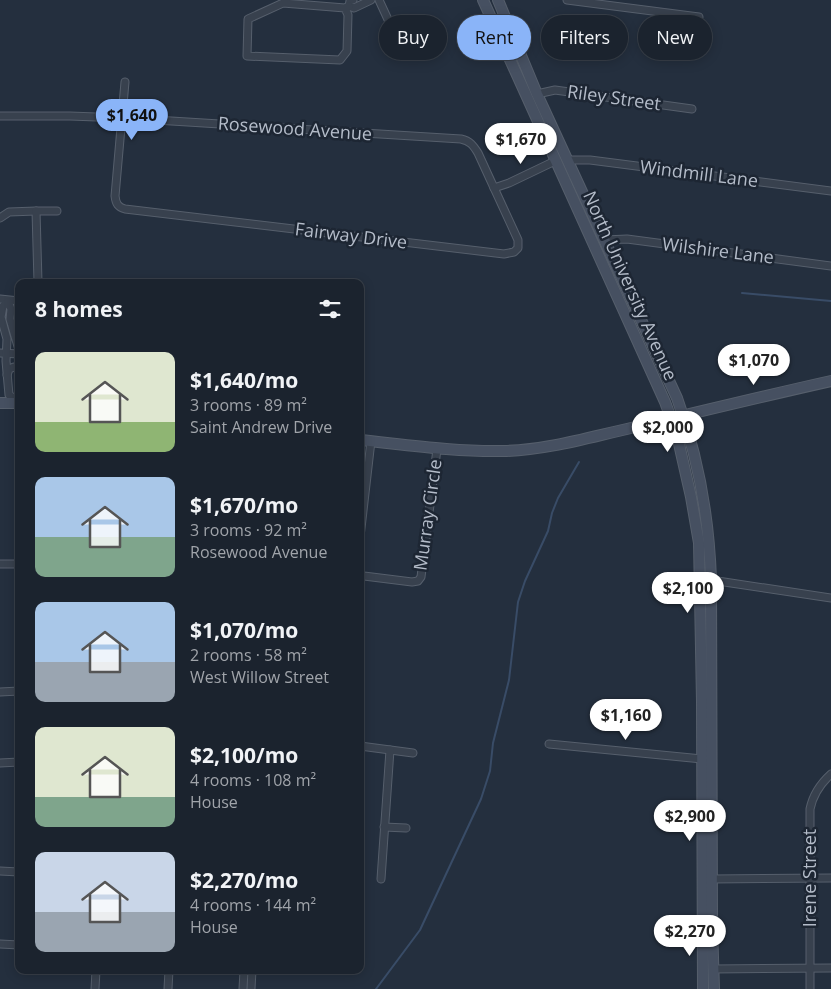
<!DOCTYPE html>
<meta charset="utf-8">
<style>
:root{--surface:#1b232e;--page:#282f3a;--text:#f1f3f6;--muted:#a0a4aa;--line:#39404a;--accent:#8ab4f8}
body{margin:0;font-family:"Open Sans",sans-serif;background:var(--page);color:var(--text);height:100vh;display:flex;flex-direction:column;font-size:19px;white-space:nowrap}
*{box-sizing:border-box;margin:0}
p{font-size:16px;color:var(--muted)}
.icon{flex:none;width:28px;height:28px;fill:none;stroke:currentColor;stroke-width:2;stroke-linecap:round;stroke-linejoin:round}
.map{position:relative;flex:1;overflow:hidden}
.side{position:absolute;left:15px;top:279px;width:349px;height:695px;display:flex;flex-direction:column;background:var(--surface);border-radius:10px;box-shadow:0 2px 12px #0003,0 0 0 1px var(--line)}
.side>*{flex:none}
.top-card{position:absolute;left:379px;top:15px;width:376px;height:45px;display:flex;gap:10px}
.price{position:absolute;translate:-50% -42px;padding:0 11px;border-radius:18px;background:#fff;color:#222;font-size:16px;line-height:32px;filter:drop-shadow(0 1px 2px #0008)}
.price::after{content:'';position:absolute;left:50%;top:30px;width:15px;height:11px;margin-left:-8px;background:inherit;clip-path:polygon(0 0,100% 0,50% 100%)}
.price.active{background:var(--accent);color:#111}
ul{padding:0;list-style:none}
li{display:flex;align-items:center;gap:15px;height:125px;padding:0 20px}
li span{display:grid;place-items:center;flex:none;width:140px;height:100px;border-radius:10px;color:#555}
li>.icon{margin-inline-start:auto}
span .icon{width:60px;height:60px;fill:#fffc;stroke-width:1}
li b{font-size:21px}
h2{display:flex;justify-content:space-between;align-items:center;height:60px;padding:0 20px;font-size:21px}
.chip{padding:0 18px;border-radius:22px;background:var(--surface);box-shadow:0 2px 12px #0003,0 0 0 1px var(--line);font-size:18px;line-height:45px}
.chip.active{background:var(--accent);color:#111}
.map>svg:first-child{display:block}
.lines{fill:none;stroke-linecap:round;stroke-linejoin:round}
.stream{stroke:#394c67;stroke-width:2}
.street-casing{stroke:#565f6c;stroke-width:9}
.secondary-casing{stroke:#565f6c;stroke-width:12}
.street{stroke:#38414e;stroke-width:7}
.secondary{stroke:#465061;stroke-width:10}
.labels{text-anchor:middle;stroke-width:5;stroke-linejoin:round;paint-order:stroke}
.street-label{font-size:18px;fill:#b4bcc9;stroke:#1d2633}
</style>
<div class="map">
<svg width="831" height="989" viewBox="0 0 831 989">
<rect width="100%" height="100%" fill="#242f3e"/>
<g class="lines">
<!-- stream -->
<g class="stream">
<polyline points="742,293 831,301"/>
<polyline points="376,989 420,930 481,799 490,771 493,743 509,680 518,602 525,581 548,531 552,513 558,498 579,462"/>
</g>
<!-- street casing -->
<g class="street-casing">
<g id="street">
<polyline points="353,0 350,1 349,6 354,8 371,0"/>
<polyline points="379,0 391,26"/>
<polyline points="567,0 699,17"/>
<polyline points="345,8 348,15 347,51 340,60 247,56 248,19 283,3 345,8 349,6"/>
<polyline points="537,94 555,90 692,109"/>
<path d="M0 116H70L123 118 461 139C470 141 473 145 478 153L518 240V248L514 252 504 254 125 209C118 207 116 204 115 196L125 82"/>
<polyline points="568,160 590,160 831,191"/>
<polyline points="494,188 509,183 555,161"/>
<polyline points="0,218 9,212 36,211"/>
<polyline points="605,240 627,239 831,266"/>
<polyline points="38,282 36,211 57,211"/>
<polyline points="0,299 19,301"/>
<polyline points="0,353 19,354"/>
<polyline points="7,375 9,369 14,367 19,368"/>
<polyline points="15,399 9,395 6,361 7,339 1,317 3,306 8,302 11,309 10,319 19,350"/>
<polyline points="360,537 371,441"/>
<polyline points="0,564 19,564"/>
<polyline points="360,574 364,576 412,582 418,581 421,577 437,449"/>
<polyline points="711,580 831,598"/>
<polyline points="0,692 19,691"/>
<polyline points="549,744 702,759"/>
<polyline points="360,746 413,753"/>
<polyline points="0,763 19,762"/>
<polyline points="384,827 406,828"/>
<polyline points="0,871 19,872"/>
<polyline points="381,879 390,750"/>
<polyline points="712,879 831,878"/>
<polyline points="0,944 19,945"/>
<polyline points="713,969 831,968"/>
<polyline points="95,989 96,970"/>
<polyline points="168,989 169,970"/>
<polyline points="243,989 244,970"/>
<polyline points="251,989 252,970"/>
<path d="M810 989V809C813 794 820 784 831 774"/>
</g>
</g>
<!-- secondary casing -->
<g class="secondary-casing">
<g id="secondary">
<polyline points="483,0 665,402 677,435 691,497 699,543 702,702 703,989"/>
<path d="M498 0 537 94 677 398C698 456 709 518 711 580L712 926 714 989"/>
<polyline points="0,403 19,403"/>
<path d="M360 440C408 445 455 452 504 451 547 450 590 437 631 428 698 412 764 396 831 381"/>
</g>
</g>
<!-- street -->
<use href="#street" class="street"/>
<!-- secondary -->
<use href="#secondary" class="secondary"/>
</g>
<g class="labels">
<!-- street labels -->
<g class="street-label">
<text transform="translate(614 98) rotate(8)" y="6">Riley Street</text>
<text transform="translate(295 129) rotate(4)" y="6">Rosewood Avenue</text>
<text transform="translate(699 174) rotate(7)" y="6">Windmill Lane</text>
<text transform="translate(351 236) rotate(7)" y="6">Fairway Drive</text>
<text transform="translate(718 251) rotate(7)" y="6">Wilshire Lane</text>
<text transform="translate(630 286) rotate(66)" y="6">North University Avenue</text>
<text transform="translate(428 515) rotate(-82)" y="6">Murray Circle</text>
<text transform="translate(810 878) rotate(-90)" y="6">Irene Street</text>
</g>
</g>
</svg>
<b class="price active" style="left:132px;top:141px">$1,640</b>
<b class="price" style="left:521px;top:165px">$1,670</b>
<b class="price" style="left:754px;top:386px">$1,070</b>
<b class="price" style="left:668px;top:453px">$2,000</b>
<b class="price" style="left:688px;top:614px">$2,100</b>
<b class="price" style="left:626px;top:741px">$1,160</b>
<b class="price" style="left:690px;top:842px">$2,900</b>
<b class="price" style="left:690px;top:957px">$2,270</b>
<div class="top-card">
<a class="chip">Buy</a>
<a class="chip active">Rent</a>
<a class="chip">Filters</a>
<a class="chip">New</a>
</div>
<section class="side">
<h2>8 homes<svg class="icon" aria-label="filters" viewBox="0 0 24 24"><path d="M4 7h16M4 17h16"/><circle cx="9" cy="7" r="2"/><circle cx="15" cy="17" r="2"/></svg></h2>
<ul>
<li><span style="background:linear-gradient(#dfe7d0 70%,#8fb573 0)"><svg class="icon" aria-label="home" viewBox="0 0 24 24"><path d="M3 11l9-7 9 7M6 9v11h12V9"/></svg></span><div><b>$1,640/mo</b><p>3 rooms · 89 m²</p><p>Saint Andrew Drive</p></div></li>
<li><span style="background:linear-gradient(#a9c7e8 60%,#7fa58c 0)"><svg class="icon" aria-label="home" viewBox="0 0 24 24"><path d="M3 11l9-7 9 7M6 9v11h12V9"/></svg></span><div><b>$1,670/mo</b><p>3 rooms · 92 m²</p><p>Rosewood Avenue</p></div></li>
<li><span style="background:linear-gradient(#a9c7e8 60%,#9aa5b1 0)"><svg class="icon" aria-label="home" viewBox="0 0 24 24"><path d="M3 11l9-7 9 7M6 9v11h12V9"/></svg></span><div><b>$1,070/mo</b><p>2 rooms · 58 m²</p><p>West Willow Street</p></div></li>
<li><span style="background:linear-gradient(#dfe7d0 70%,#7fa58c 0)"><svg class="icon" aria-label="home" viewBox="0 0 24 24"><path d="M3 11l9-7 9 7M6 9v11h12V9"/></svg></span><div><b>$2,100/mo</b><p>4 rooms · 108 m²</p><p>House</p></div></li>
<li><span style="background:linear-gradient(#c9d6e8 60%,#9aa5b1 0)"><svg class="icon" aria-label="home" viewBox="0 0 24 24"><path d="M3 11l9-7 9 7M6 9v11h12V9"/></svg></span><div><b>$2,270/mo</b><p>4 rooms · 144 m²</p><p>House</p></div></li>
</ul>
</section>
</div>
